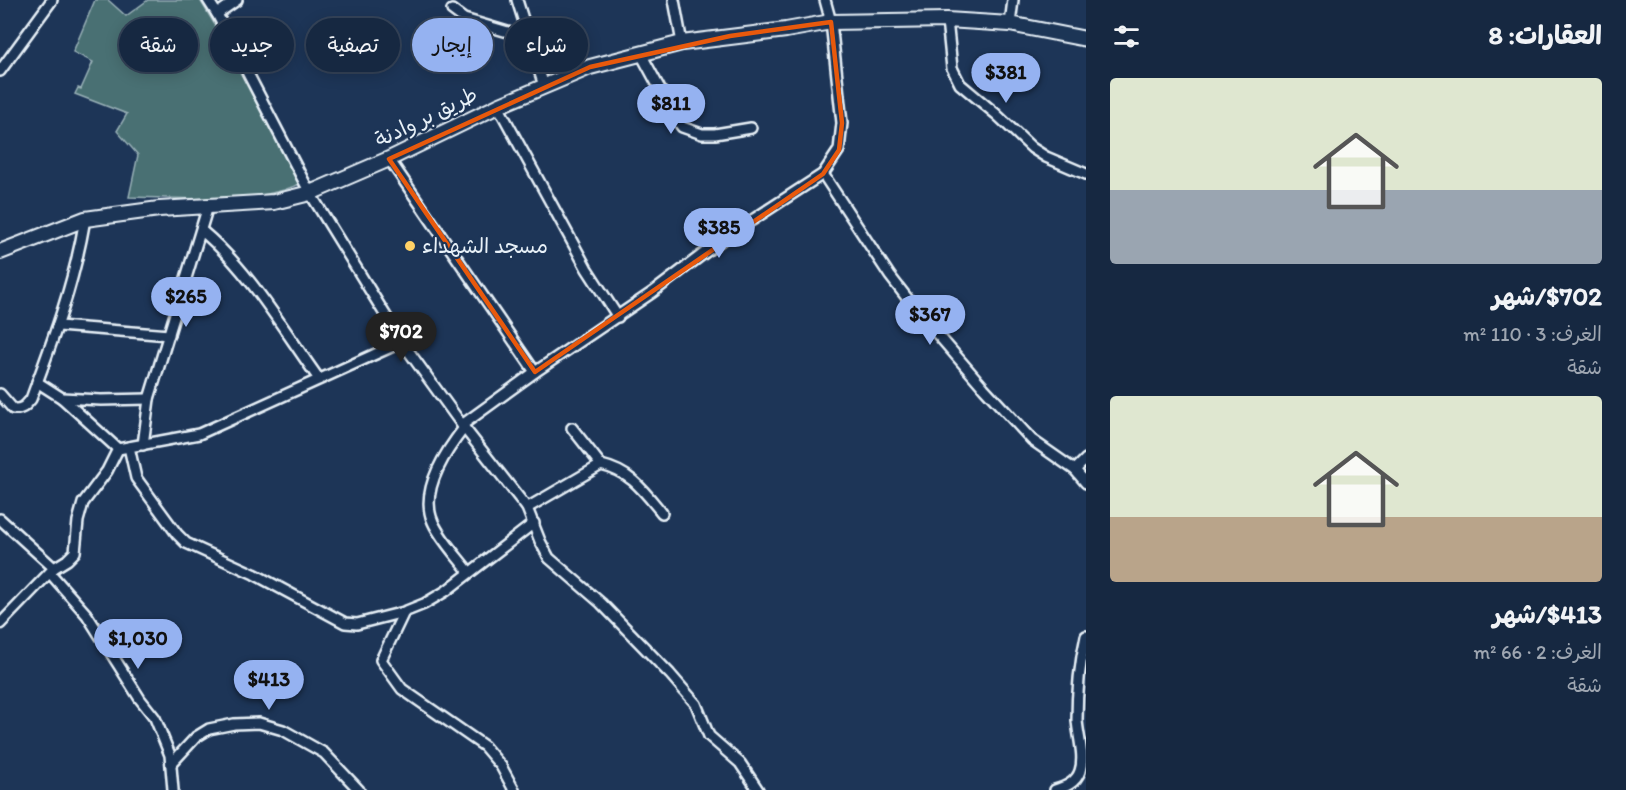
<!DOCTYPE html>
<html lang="ar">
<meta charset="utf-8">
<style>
:root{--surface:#162841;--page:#23344c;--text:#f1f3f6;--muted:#9ea6b1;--line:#35445a;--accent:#95b2f1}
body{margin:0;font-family:Itim,"Playpen Sans Arabic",sans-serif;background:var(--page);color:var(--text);direction:rtl;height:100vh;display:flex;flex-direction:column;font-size:22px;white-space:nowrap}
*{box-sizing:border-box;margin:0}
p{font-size:20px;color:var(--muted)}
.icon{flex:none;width:33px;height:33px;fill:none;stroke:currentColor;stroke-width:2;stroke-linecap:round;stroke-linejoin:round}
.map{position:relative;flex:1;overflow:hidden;direction:ltr}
.side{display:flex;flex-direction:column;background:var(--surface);width:540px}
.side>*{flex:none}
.guide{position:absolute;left:18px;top:18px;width:570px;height:54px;direction:rtl;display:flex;gap:12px}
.price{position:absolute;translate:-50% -51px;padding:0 14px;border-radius:21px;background:var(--accent);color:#111;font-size:20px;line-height:39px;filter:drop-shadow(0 2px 3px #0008)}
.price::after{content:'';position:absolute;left:50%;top:36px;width:18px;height:14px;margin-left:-9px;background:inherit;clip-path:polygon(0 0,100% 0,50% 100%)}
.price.on{background:#222;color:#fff}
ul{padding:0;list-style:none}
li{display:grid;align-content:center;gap:12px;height:318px;padding:0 24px}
li span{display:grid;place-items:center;height:186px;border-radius:6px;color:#555}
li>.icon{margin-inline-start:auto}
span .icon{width:108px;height:108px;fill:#fffc;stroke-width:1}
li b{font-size:26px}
h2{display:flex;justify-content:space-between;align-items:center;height:72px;padding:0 24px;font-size:26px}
.chip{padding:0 21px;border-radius:27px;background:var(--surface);box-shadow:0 3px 15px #0003,0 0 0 2px var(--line);font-size:21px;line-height:54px}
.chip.on{background:var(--accent);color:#111}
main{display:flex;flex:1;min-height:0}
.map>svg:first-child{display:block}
.green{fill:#496f73;stroke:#98b0b6;stroke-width:1.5}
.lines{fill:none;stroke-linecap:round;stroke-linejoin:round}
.street-casing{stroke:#e8f1f8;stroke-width:14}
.secondary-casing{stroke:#e8f1f8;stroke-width:18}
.street{stroke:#1d3557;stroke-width:9}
.secondary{stroke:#1d3557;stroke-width:14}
.marked{fill:none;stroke:#e8590c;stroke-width:4.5;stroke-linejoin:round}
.poi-dot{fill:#ffd166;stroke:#1d3557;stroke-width:2}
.labels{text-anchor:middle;stroke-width:4.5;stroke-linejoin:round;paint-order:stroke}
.street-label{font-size:21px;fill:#e8f1f8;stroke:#1d3557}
.poi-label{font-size:21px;fill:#e8f1f8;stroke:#1d3557;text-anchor:start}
</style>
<main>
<section class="side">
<h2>العقارات: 8<svg class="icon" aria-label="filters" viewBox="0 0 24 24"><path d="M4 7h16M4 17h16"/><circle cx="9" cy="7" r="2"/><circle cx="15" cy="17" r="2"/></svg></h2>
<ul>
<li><span style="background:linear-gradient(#dfe7d0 60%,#9aa5b1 0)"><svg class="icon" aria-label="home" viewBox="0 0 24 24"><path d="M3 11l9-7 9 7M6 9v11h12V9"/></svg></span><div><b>$702/شهر</b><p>الغرف: 3 · 110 m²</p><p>شقة</p></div></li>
<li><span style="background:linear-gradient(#dfe7d0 65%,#b9a48a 0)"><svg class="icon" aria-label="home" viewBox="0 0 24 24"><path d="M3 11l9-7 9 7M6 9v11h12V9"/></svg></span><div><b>$413/شهر</b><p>الغرف: 2 · 66 m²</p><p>شقة</p></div></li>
</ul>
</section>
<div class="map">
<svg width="1086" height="790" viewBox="0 0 1086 790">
<rect width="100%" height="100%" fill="#1d3557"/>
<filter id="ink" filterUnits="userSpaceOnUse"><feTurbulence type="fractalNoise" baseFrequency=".0167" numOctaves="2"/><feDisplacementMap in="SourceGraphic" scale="12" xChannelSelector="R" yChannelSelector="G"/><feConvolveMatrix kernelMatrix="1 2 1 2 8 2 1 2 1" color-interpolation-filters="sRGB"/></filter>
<g filter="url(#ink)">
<!-- green -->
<polygon class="green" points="95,0 108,0 126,16 148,0 200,0 233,55 300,184 284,190 242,200 129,197 138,155 117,131 127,114 75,94 78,88 81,89 93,62 73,52"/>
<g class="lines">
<!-- street casing -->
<g class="street-casing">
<g id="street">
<polyline points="208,0 217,14 310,193 402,342 462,425 527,508 540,541 549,558 601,603 670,674 696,704 709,736 740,763 758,790"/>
<polyline points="517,0 544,86"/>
<polyline points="674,0 682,43"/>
<polyline points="452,10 464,19 528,38"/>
<polyline points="217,14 237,0"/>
<polyline points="947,20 952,68 960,84 996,114 1032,148 1046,157 1086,174"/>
<polyline points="1010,24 1013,0"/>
<polyline points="641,54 675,117 682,127 702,134 715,134 751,128"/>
<polyline points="0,71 52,0"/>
<polyline points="498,106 587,269 618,317"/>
<polyline points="389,159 535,372"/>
<polyline points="823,174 890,276 914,307 984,388 1032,440 1075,470 1086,483"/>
<path d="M202 231C249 270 283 329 319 379"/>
<polyline points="59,326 169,335"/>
<polyline points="37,382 62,398 118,449 199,434 402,342"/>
<path d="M0 394 13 409C23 410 26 405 31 399 54 337 74 284 85 219"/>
<polyline points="62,398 101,400 149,399"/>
<polyline points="462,425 535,372 653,292 723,239 823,174 839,150 842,123 831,22 825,0"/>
<path d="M464 428C446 451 419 491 433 522 441 540 457 556 469 572"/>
<polyline points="572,428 601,465"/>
<polyline points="143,445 149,399 208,206"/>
<polyline points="129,447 136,478 177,534 186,543 254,574 345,623 357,624 404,612 424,604 446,591 534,523"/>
<polyline points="1075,470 1086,459"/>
<path d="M527 508 601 465C631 472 643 490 662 513"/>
<polyline points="0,519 54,568"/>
<polyline points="50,573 87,615 140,699 155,718 170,755 173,790"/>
<polyline points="404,612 381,660 402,689 484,746 501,766 514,790"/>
<polyline points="0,624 54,568 67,560 75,552 78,521 83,503 107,471 118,449"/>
<polyline points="171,764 196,737 209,729 234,724 259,723 283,730 324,753 359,790"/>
<path d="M1055 790C1065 787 1076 783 1080 771 1085 756 1078 736 1077 720 1077 693 1080 662 1086 636"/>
</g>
</g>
<!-- secondary casing -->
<g class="secondary-casing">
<polyline id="secondary" points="0,252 85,219 159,209 274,202 310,193 389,159 498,106 590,67 682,43 786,30 831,22 947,20 1010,24 1086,39"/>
</g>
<!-- street -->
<use href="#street" class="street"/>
<!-- secondary -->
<use href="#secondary" class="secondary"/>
</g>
</g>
<!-- marked area -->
<path class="marked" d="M831 22 842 123 839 150 823 174 535 372 389 159 590 67 730 36Z"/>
<!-- markers -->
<circle class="poi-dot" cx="410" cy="246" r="6"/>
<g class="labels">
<!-- street labels -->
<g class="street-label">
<text transform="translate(426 117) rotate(-26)" y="7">طريق بر وادنة</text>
</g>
<!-- poi labels -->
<g class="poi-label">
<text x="422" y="253">مسجد الشهداء</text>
</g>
</g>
</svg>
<b class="price" style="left:1006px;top:104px">$381</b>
<b class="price" style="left:671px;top:135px">$811</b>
<b class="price" style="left:719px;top:259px">$385</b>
<b class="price" style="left:186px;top:328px">$265</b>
<b class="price" style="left:930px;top:346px">$367</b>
<b class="price on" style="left:401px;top:363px">$702</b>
<b class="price" style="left:138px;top:670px">$1,030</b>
<b class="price" style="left:269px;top:711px">$413</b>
<div class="guide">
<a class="chip">شراء</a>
<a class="chip on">إيجار</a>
<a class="chip">تصفية</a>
<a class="chip">جديد</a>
<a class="chip">شقة</a>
</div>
</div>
</main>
